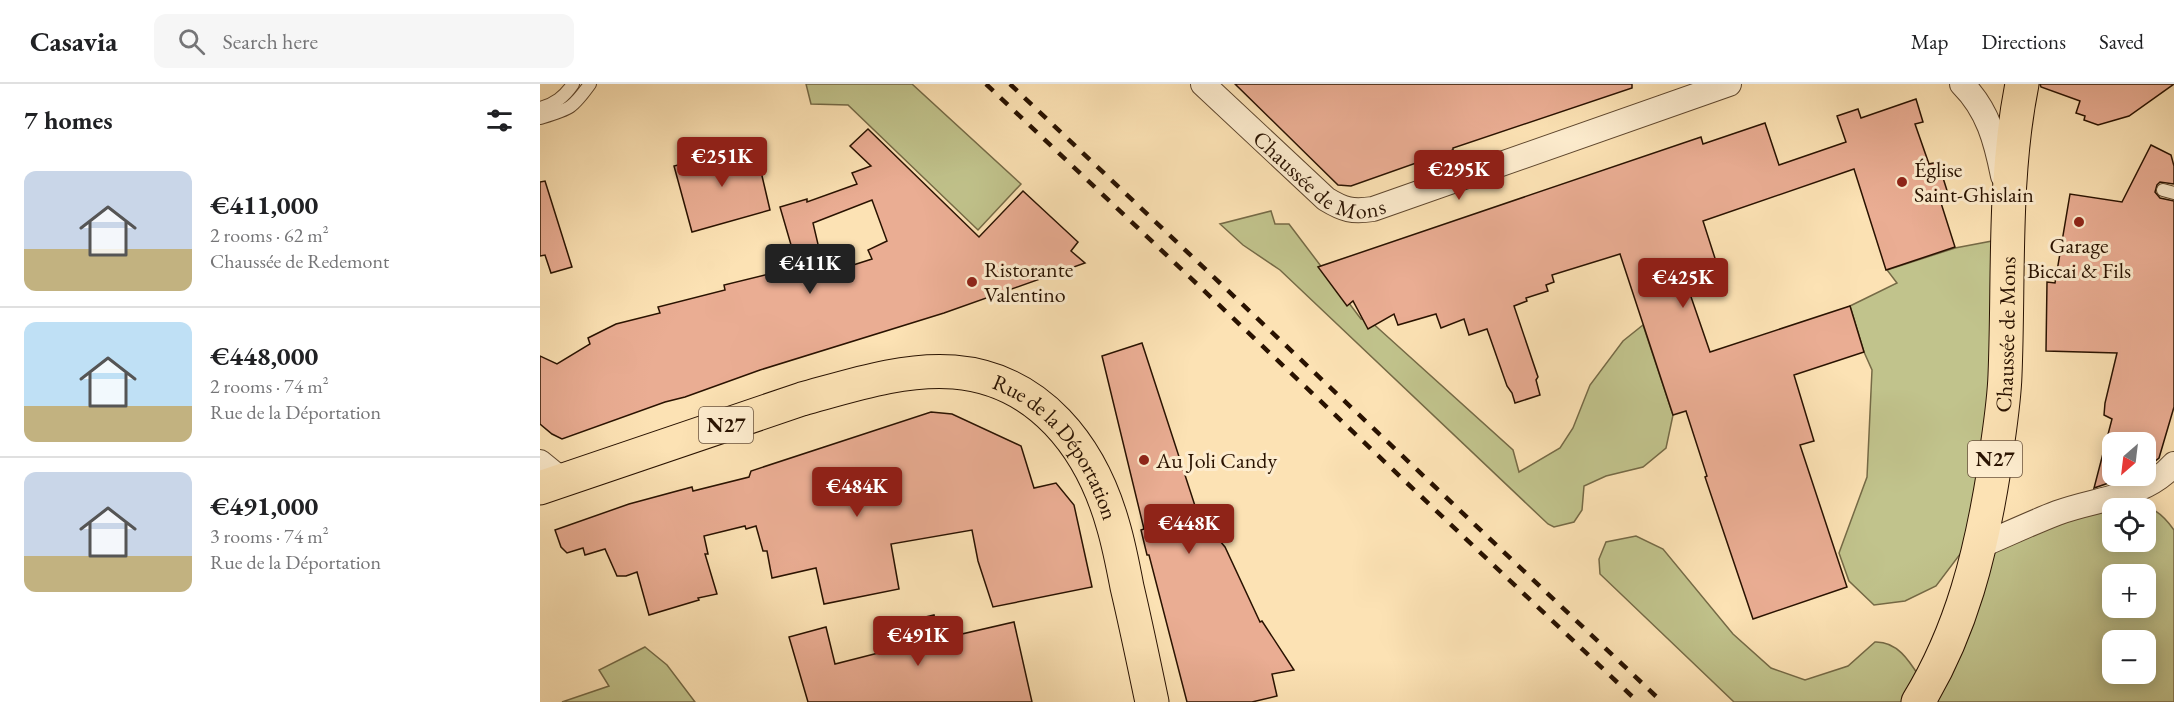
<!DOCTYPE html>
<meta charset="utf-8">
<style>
:root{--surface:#fff;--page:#f6f6f6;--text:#202124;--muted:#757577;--line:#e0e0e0;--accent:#8f2418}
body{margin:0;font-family:"EB Garamond",serif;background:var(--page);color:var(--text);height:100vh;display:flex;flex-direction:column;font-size:22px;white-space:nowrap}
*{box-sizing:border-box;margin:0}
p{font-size:20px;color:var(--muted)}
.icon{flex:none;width:33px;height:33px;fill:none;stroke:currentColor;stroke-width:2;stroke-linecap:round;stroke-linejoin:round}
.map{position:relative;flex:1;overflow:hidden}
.sheet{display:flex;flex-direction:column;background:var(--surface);width:540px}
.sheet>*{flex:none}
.needle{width:39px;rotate:208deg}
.fabs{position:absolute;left:1562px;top:348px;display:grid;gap:12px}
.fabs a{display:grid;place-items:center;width:54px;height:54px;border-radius:12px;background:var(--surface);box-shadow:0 3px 15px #0003;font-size:30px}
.price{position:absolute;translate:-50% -51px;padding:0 14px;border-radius:6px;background:var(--accent);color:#fff;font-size:20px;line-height:39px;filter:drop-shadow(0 2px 3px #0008)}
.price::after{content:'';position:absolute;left:50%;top:36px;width:18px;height:14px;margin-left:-9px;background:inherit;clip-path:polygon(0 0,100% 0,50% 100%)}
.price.current{background:#222;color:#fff}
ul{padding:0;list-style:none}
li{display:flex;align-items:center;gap:18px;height:150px;padding:0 24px}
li+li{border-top:2px solid var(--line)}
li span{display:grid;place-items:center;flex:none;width:168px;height:120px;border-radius:12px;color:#555}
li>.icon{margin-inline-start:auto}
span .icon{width:72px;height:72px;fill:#fffc;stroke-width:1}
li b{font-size:26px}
h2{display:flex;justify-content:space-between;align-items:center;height:72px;padding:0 24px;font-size:26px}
header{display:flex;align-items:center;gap:36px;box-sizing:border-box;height:84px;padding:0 30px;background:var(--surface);border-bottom:2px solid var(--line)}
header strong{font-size:28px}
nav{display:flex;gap:33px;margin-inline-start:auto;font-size:21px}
.search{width:420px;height:54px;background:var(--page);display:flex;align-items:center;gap:15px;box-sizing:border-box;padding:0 21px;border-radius:12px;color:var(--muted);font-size:22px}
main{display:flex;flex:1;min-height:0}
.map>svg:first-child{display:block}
.green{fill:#c1c38c;stroke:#756a46;stroke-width:1.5;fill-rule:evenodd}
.building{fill:#eaad93;stroke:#291200;stroke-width:1.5;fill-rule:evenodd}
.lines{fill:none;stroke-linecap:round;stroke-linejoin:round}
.lane-casing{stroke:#5e462d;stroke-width:14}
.street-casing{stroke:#5e462d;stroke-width:26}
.primary-casing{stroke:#291200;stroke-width:35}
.lane{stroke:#fdecce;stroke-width:12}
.street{stroke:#fdecce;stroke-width:24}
.primary{stroke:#fce2b4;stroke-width:33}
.rail{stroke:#291200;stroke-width:4.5;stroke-dasharray:10 10;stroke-linecap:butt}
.poi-dot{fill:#8f2418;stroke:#fdecce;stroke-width:2}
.labels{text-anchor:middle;stroke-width:6;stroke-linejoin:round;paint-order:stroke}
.shield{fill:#fdecce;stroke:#69533e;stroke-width:1.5}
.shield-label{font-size:21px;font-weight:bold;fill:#291200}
.street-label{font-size:22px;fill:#291200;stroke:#fdecce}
.poi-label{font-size:22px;fill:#291200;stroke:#fdecce;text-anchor:start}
</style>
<header>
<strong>Casavia</strong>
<div class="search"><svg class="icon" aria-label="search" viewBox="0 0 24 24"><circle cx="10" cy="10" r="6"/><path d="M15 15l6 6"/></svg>Search here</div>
<nav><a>Map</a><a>Directions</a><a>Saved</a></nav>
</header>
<main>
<section class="sheet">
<h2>7 homes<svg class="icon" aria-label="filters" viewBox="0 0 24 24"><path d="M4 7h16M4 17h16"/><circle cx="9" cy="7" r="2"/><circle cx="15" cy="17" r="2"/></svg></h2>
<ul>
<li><span style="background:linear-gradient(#c9d6e8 65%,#c2b280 0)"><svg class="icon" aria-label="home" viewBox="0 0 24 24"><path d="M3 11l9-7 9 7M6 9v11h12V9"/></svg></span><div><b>€411,000</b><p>2 rooms · 62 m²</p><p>Chaussée de Redemont</p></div></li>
<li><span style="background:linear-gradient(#bfe0f5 70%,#c2b280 0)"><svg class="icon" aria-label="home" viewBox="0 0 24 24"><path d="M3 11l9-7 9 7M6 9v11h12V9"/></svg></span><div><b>€448,000</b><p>2 rooms · 74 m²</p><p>Rue de la Déportation</p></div></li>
<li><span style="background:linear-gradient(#c9d6e8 70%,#c2b280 0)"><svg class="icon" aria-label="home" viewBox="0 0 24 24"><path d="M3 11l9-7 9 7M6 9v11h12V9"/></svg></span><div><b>€491,000</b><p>3 rooms · 74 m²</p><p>Rue de la Déportation</p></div></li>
</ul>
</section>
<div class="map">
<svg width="1634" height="618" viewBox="0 0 1634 618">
<rect width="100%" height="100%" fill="#fce2b4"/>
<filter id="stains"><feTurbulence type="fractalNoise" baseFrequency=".00333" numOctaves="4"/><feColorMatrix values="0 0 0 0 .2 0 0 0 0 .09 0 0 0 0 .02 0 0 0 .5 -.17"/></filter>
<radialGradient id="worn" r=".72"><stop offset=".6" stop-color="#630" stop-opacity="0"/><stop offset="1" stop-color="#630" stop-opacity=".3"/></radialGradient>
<!-- green -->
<g class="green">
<polygon points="266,0 372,0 481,100 438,146 308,21 271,20"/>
<polygon points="731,127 735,140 749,140 821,235 829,236 839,245 973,366 979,388 1020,364 1033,344 1050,301 1083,257 1103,241 1133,331 1126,364 1103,383 1066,392 1044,402 1042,426 1034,438 1014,443 1008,440 740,186 703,161 680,140"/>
<polygon points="1468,154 1465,293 1424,465 1396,502 1365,517 1334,521 1309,497 1299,469 1327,393 1332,286 1324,268 1310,222 1357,199 1347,186 1415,164"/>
<path d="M1589 419C1611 421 1622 429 1634 446V618H1194L1060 490 1059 475 1066 458 1096 452 1123 465 1193 550 1231 584 1265 596 1308 582 1335 558C1361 557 1373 584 1386 603L1440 462ZM1572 424H1605V458H1572ZM1572 490H1605V524H1572ZM1572 556H1605V590H1572Z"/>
<polygon points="105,563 127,581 155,618 22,618 69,602 59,586"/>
</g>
<!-- building -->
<g class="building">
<polygon points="695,0 1092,0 1092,4 913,64 913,66 811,102 798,101"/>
<polygon points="1500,0 1634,0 1589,32 1558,41 1544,36 1545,32 1536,29 1540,17 1501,3"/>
<polygon points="1376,15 1383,38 1375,40 1389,80 1398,78 1410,116 1401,119 1415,163 1346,186 1314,85 1163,137 1182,196 1149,207 1170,268 1310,222 1324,268 1254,291 1274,357 1260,361 1307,503 1213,535 1165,393 1167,392 1146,327 1133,331 1080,170 1012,191 1014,198 1006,201 1008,207 986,214 987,217 974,222 998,293 996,296 1000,311 975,319 972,309 967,302 947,245 929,251 924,235 901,244 896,230 858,241 854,230 828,245 813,217 807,222 778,183 1161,53 1163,60 1225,39 1239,81 1306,58 1297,32 1318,25 1321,34"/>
<path d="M328 45 439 153 483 107 538 158 531 167 545 179 404 229 220 286 145 313 125 318 22 355 12 350 0 340V272L17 280 50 260 48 254 76 240 120 229 118 223 185 206 184 201 229 190V186L256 178 240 123 267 115V118L317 100 312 89 331 82 310 62ZM332 116 347 157 328 166 332 175 285 190 273 139Z"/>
<polygon points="1611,61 1631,71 1634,82 1634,100 1620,98 1617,101 1615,108 1620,114 1634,117 1634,323 1619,374 1605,385 1605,358 1572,358 1572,392 1589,392 1554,404 1572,335 1564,331 1565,319 1577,269 1506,267 1507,198 1515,199 1530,110 1582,118"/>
<polygon points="215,62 230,126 152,148 134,82"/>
<polygon points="5,97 32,183 11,189 5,171 0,172 0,98"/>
<polygon points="602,259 658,431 685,463 720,538 722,537 754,586 732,590 737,612 712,618 647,618 609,471 607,471 601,446 604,445 562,272"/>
<polygon points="391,328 412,330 481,362 494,404 516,399 534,421 552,503 453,523 438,477 432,446 351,460 359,505 284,520 276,484 232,494 227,467 223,467 216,442 206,445 205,442 164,452 168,470 165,470 177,510 158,514 159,516 109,531 97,488 86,492 77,492 65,465 45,471 43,464 27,469 21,463 15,446 89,420 152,403 153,407 209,393 211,387"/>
<polygon points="394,531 400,555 474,538 492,618 268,618 249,553 286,543 295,580 354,565 348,542"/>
</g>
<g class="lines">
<!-- lane casing -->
<g class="lane-casing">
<g id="lane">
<path d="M0 24C15 20 24 13 33 0"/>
<path d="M0 34C30 25 32 25 50 0"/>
<polyline points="1623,106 1634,109"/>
</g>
</g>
<!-- street casing -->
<g class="street-casing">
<g id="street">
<path id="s1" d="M663 0 786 115C804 126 812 128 833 125L1189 0"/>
<path d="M1422 0C1448 26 1456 57 1463 92"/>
<polyline points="0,378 22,396"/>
<path d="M1440 462C1466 451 1491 439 1517 429 1557 414 1604 414 1634 380"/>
</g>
</g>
<!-- primary casing -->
<g class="primary-casing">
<g id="primary">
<path id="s2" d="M0 404 262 315C310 302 363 284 414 288 499 295 551 363 573 441 579 461 583 482 587 503 596 541 604 580 612 618"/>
<path id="s3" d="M1378 618C1422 546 1441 468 1454 386 1458 354 1464 322 1465 291 1469 194 1463 95 1482 0"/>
</g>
</g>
<!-- lane -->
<use href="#lane" class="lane"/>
<!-- street -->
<use href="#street" class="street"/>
<!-- primary -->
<use href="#primary" class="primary"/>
<!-- rail -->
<g class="rail">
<polyline points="446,0 1098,618"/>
<polyline points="470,0 1122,618"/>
</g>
</g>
<!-- markers -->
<g class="poi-dot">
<circle cx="1362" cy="98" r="6"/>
<circle cx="1539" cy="138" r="6"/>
<circle cx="432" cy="198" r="6"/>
<circle cx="604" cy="376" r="6"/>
</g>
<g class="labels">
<!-- shield labels -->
<g class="shield">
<rect x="159" y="323" width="54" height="36" rx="4.5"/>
<rect x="1428" y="357" width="54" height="36" rx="4.5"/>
</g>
<g class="shield-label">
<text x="186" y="348">N27</text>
<text x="1455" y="382">N27</text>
</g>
<!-- street labels -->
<g class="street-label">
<text dy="8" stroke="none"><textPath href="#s1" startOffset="152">Chaussée de Mons</textPath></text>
<text dy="8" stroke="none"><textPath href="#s3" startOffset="382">Chaussée de Mons</textPath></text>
<text dy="8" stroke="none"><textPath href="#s2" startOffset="567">Rue de la Déportation</textPath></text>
</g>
<!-- poi labels -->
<g class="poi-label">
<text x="1374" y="93">Église<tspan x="1374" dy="25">Saint-Ghislain</tspan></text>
<text x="1539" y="169" text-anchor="middle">Garage<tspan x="1539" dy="25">Biccai &amp; Fils</tspan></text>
<text x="444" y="193">Ristorante<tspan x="444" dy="25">Valentino</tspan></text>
<text x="616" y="384">Au Joli Candy</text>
</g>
</g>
<rect width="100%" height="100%" filter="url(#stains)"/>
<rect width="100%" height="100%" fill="url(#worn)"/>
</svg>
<div class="fabs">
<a><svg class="needle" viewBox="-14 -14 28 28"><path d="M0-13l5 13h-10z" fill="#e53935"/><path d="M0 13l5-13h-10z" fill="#757577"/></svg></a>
<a><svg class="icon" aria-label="locate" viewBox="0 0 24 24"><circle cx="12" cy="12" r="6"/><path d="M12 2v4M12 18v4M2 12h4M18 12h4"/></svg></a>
<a>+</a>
<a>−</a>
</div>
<b class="price" style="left:182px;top:104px">€251K</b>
<b class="price" style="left:919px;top:117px">€295K</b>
<b class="price current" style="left:270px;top:211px">€411K</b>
<b class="price" style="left:1143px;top:225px">€425K</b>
<b class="price" style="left:317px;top:434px">€484K</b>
<b class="price" style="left:649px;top:471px">€448K</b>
<b class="price" style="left:378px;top:583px">€491K</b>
</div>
</main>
